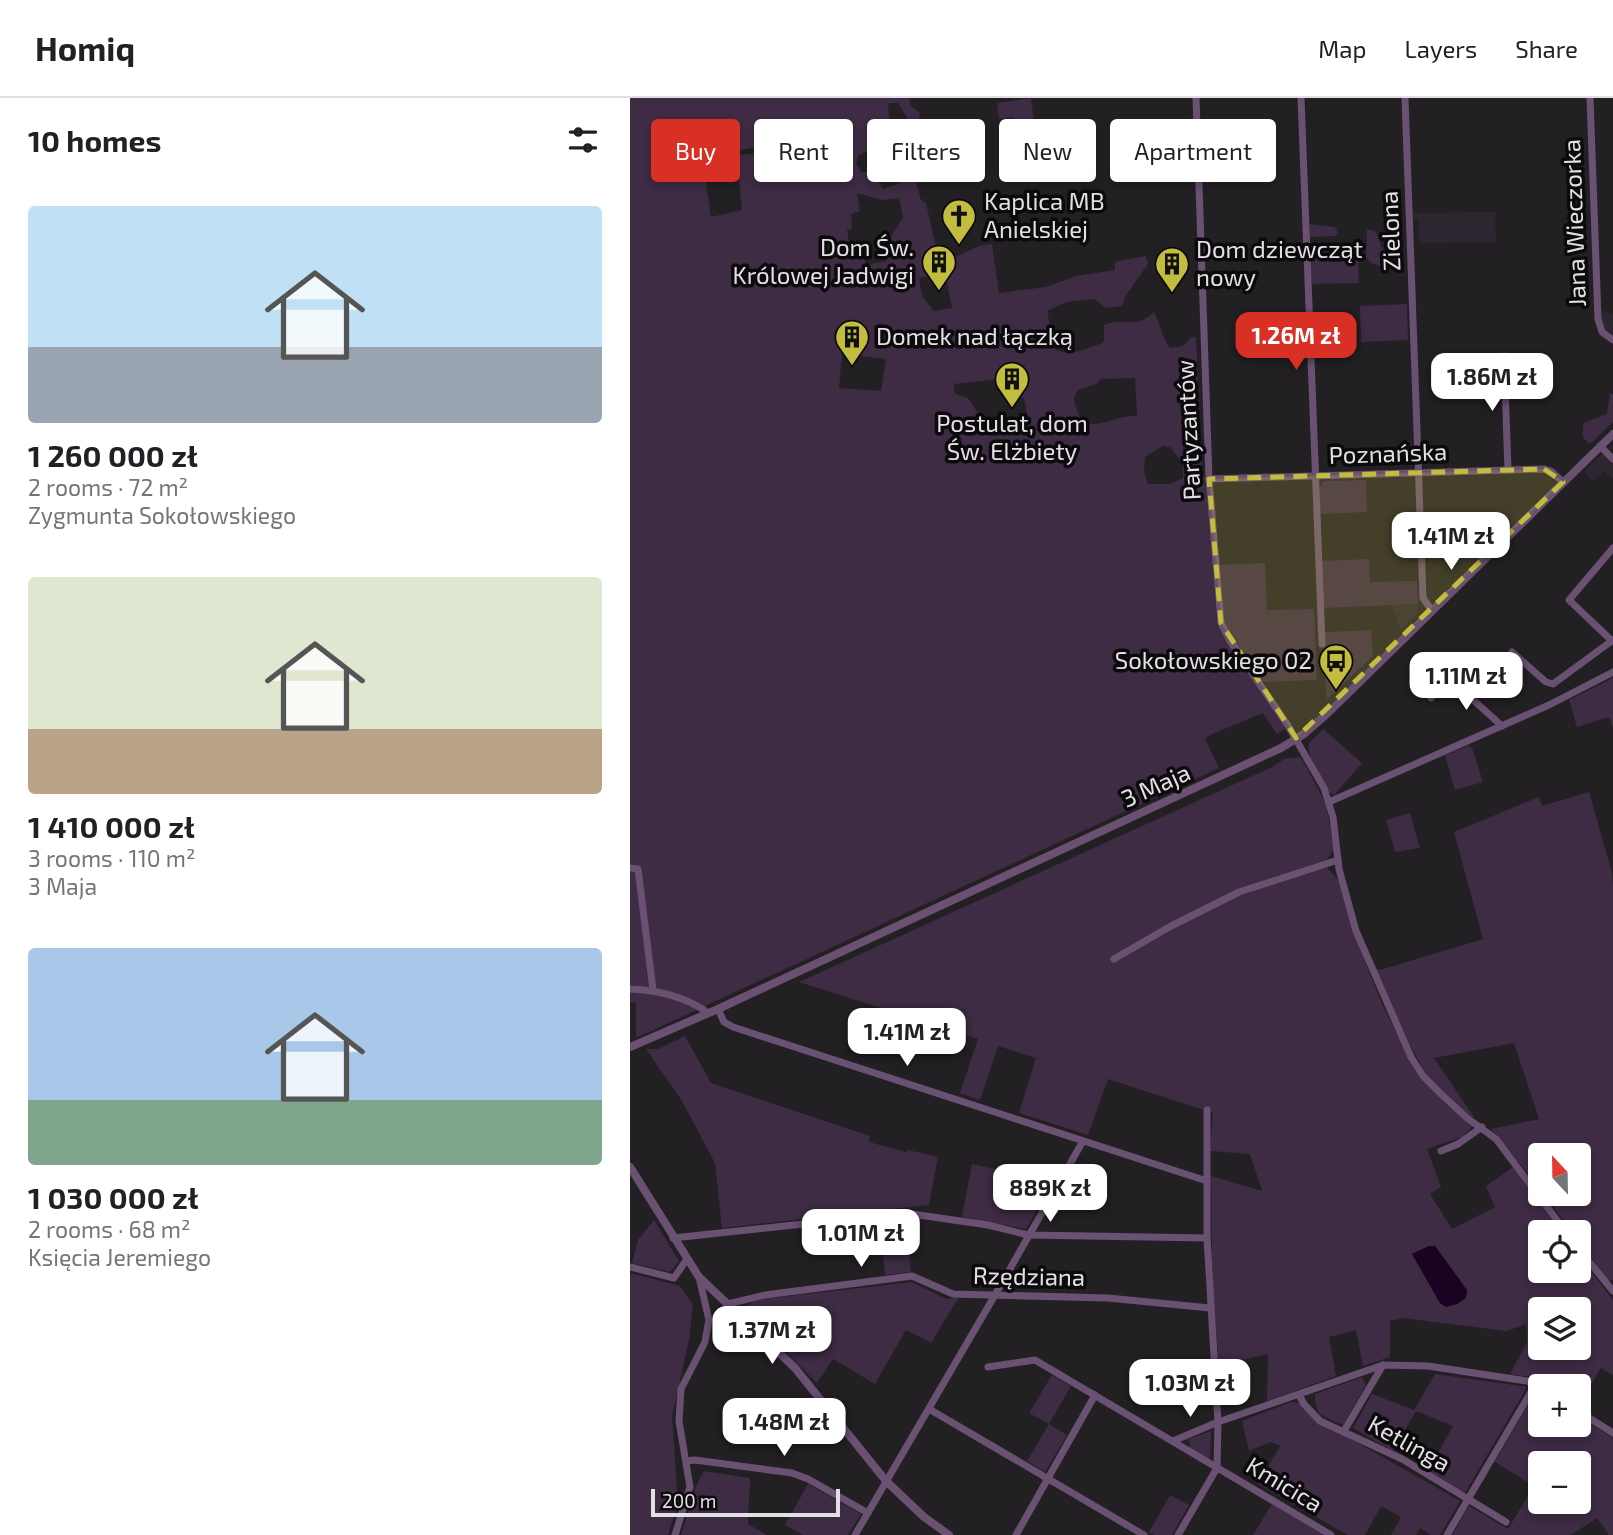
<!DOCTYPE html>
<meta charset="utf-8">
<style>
:root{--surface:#fff;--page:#f2f2f2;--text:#202124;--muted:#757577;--line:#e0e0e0;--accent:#d93025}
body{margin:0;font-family:"Exo 2",sans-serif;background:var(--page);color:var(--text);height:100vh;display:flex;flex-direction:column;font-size:26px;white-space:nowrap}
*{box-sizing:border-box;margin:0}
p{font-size:23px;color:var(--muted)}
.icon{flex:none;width:38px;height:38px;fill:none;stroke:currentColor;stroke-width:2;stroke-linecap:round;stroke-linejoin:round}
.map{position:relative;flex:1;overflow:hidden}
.side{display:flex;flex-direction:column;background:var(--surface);width:630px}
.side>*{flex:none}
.banner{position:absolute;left:21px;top:21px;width:665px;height:63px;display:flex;gap:14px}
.needle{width:46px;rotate:338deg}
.fabs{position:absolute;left:898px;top:1045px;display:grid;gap:14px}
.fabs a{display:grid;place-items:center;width:63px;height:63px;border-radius:7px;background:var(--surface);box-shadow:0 4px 10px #0003;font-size:35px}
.scale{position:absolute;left:21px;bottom:18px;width:189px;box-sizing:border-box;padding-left:7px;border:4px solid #e2e0e3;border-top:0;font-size:19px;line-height:24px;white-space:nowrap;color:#e2e0e3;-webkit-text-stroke:5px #0c0a0c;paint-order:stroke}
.price{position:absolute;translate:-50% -60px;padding:0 16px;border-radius:14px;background:#fff;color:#222;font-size:23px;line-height:46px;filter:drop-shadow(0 2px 4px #0008)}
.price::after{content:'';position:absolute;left:50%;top:42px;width:21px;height:16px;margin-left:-10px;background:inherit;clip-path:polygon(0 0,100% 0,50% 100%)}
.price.selected{background:var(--accent);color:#fff}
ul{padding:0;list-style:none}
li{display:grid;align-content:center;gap:14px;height:371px;padding:0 28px}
li span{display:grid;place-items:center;height:217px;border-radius:7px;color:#555}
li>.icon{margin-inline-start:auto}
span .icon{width:126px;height:126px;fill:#fffc;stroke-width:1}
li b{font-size:30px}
h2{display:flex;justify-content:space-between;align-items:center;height:84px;padding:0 28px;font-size:30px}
.pill{padding:0 24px;border-radius:7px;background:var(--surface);box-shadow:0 4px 10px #0003;font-size:24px;line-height:63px}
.pill.selected{background:var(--accent);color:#fff}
header{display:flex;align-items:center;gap:42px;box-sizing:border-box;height:98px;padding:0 35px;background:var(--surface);border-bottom:2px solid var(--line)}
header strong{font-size:33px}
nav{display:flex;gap:38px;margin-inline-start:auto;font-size:24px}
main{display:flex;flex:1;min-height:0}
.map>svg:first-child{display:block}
.built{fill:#2d2630}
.green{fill:#3e2b44;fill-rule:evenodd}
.water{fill:#1a0222}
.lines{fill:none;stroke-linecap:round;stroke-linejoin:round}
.minor{stroke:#6a5172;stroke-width:7}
.tertiary{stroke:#6a5172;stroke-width:8}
.marked{fill:#c2bd3f;fill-opacity:0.2;stroke:#c2bd3f;stroke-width:5;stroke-dasharray:14 9;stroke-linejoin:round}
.labels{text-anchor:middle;stroke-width:7;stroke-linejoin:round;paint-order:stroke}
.poi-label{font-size:24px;fill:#e2e0e3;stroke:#0c0a0c;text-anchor:start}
.street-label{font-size:24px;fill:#e2e0e3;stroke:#0c0a0c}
</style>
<header>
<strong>Homiq</strong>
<nav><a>Map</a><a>Layers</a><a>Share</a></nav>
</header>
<main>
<section class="side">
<h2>10 homes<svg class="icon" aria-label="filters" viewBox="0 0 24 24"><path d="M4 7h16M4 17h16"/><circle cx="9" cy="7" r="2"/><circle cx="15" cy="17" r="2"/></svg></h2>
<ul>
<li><span style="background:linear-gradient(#bfe0f5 65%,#9aa5b1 0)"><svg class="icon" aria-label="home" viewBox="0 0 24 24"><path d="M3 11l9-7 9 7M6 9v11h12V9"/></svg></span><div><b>1 260 000 zł</b><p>2 rooms · 72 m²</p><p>Zygmunta Sokołowskiego</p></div></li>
<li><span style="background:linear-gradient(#dfe7d0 70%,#b9a48a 0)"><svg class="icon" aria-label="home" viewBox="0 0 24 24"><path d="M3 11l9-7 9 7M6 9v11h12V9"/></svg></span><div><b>1 410 000 zł</b><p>3 rooms · 110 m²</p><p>3 Maja</p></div></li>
<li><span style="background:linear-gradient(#a9c7e8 70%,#7fa58c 0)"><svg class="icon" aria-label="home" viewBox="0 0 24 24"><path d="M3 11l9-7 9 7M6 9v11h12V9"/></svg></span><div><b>1 030 000 zł</b><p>2 rooms · 68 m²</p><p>Księcia Jeremiego</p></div></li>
</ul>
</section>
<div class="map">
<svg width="983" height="1437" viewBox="0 0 983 1437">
<rect width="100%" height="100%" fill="#232024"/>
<!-- built -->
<g class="built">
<polygon points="865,114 866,144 789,145 788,121 784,121 783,115"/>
<polygon points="972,212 983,216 983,239 972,228"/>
<polygon points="973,355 983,365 983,381 974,373 964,384 954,374"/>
<polygon points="788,506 788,515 773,530 770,529 761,507"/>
</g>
<!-- green -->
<g class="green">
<path d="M0 0H279L281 8 289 14 290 20 279 23 268 5H260L258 8 260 25 264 27 272 65V71L250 66 243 56 236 53 228 58 226 66 231 74H243L253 91 279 82 286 85 291 102 296 105 307 154 313 162C331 160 345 146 362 146L369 195 416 189 446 178 485 172V165L488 163 516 158 518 166 496 197 492 208 476 210 465 201 436 204 417 213 425 251C438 260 456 250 470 246L474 243V227C497 218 503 233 524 214 530 225 532 239 540 250L553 248 560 240 566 239 572 378 575 379 587 518 591 530 658 629 647 636 633 615 580 637 575 641 589 670 6 940V905L0 904ZM182 39 189 77 136 84 131 54 100 59 103 82H109L112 112 81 119 72 59ZM227 95 252 102 269 100 273 119 260 141 253 143 257 163 236 167 234 160 229 159 227 151H220L217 132 222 131 221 116 230 113ZM310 177 312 185H317L322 210 304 213 292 198 289 180ZM212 256 256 261 251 293 209 290ZM505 280 507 318C478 316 451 346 444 300L448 292 466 286 471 281ZM370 281 376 296 394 300 397 316 395 335 372 336 370 329 352 321 338 300C328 298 323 297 324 286ZM533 348 540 349 553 366V380L540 386H518L514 374 515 359Z"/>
<polygon points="401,0 407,48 374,53 370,26 383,24 383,19 369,21 367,5"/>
<polygon points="680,126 705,129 708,135 705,138 680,139"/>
<path d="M739 131 746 134C750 146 754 155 760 165L755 170 741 165 736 159 737 132Z"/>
<polygon points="696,146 701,148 706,162 728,161 729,185 682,186 680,153 684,148"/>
<polygon points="777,206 778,242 731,244 730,208"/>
<polygon points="980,296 983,296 983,324 961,345 958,345 953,339 953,325 977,316"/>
<polygon points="736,382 737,414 690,416 689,391 694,383"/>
<polygon points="739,461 740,484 787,483 788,506 693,510 691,463"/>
<polygon points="635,465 637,512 684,511 687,582 631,584 603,545 590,516 588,467"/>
<polygon points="741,532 743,558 697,601 693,560 694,534"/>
<polygon points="983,580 983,630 979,619 947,629 939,602"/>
<path d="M693 631 732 665 704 697 699 694C690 679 677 664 679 645Z"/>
<polygon points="838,648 842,650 853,684 825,692 815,657"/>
<path d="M671 659 696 706 704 751 697 762 637 781 636 788 696 769 709 782 725 837 739 874 753 908 784 969 844 1027 832 1039 797 1051 811 1089 800 1096 822 1131 865 1109 856 1088 883 1069 931 1134H910V1172H948L949 1157 983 1202V1277L971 1270 949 1306 948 1288H916L900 1279 880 1276 897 1244 896 1226 877 1233 772 1220 760 1223V1259L733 1268 726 1232 699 1239 706 1278 637 1303 638 1256 589 1267 582 1186 581 1078 632 1093 620 1056 580 1053 583 1015 478 981 458 1037 389 1015 406 960 368 948 350 1002 330 995 348 941 169 884 644 668 654 661ZM799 1148 810 1205 782 1156ZM910 1211H948V1250H910Z"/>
<polygon points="959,694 982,775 983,788 983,1182 978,1183 949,1142 948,1134 942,1134 914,1096 948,1096 948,1057 910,1057 910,1090 861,1031 909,1021 884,945 804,960 844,1019 840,1019 797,978 768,925 746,871 750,872 853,841 824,734 909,699 912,708"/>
<polygon points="780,715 790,750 765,754 756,722"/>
<polygon points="55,938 81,985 240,1038 239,1044 276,1054 278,1052 308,1059 299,1107 92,1130 85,1065 52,1003 16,951 28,951"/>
<polygon points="342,1066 423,1083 396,1131 332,1119"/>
<polygon points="275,1119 281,1174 255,1177 249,1122"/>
<polygon points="24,1122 49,1163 40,1174 2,1165 8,1142"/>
<polygon points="0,1175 50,1188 63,1207 59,1242 42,1318 48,1405 38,1437 0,1437"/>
<polygon points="282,1184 316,1201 329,1199 301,1245 276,1232 245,1286 203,1261 187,1285 113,1211 125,1202"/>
<polygon points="805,1276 897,1289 835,1395 798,1373 823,1328 786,1313 763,1353 723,1330 742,1296 784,1312"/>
<polygon points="422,1277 441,1288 419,1326 437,1337 415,1374 397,1363 419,1326 399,1315"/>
<polygon points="732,1279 736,1287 713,1327 689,1316 685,1304 685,1296"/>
<path d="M906 1293 910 1296V1326H948L949 1319 983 1340V1437H979L967 1420 941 1437H822L839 1408 878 1431 904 1388 865 1364ZM948 1365V1404H910V1365Z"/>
<polygon points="661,1304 671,1305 684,1320 830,1403 810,1437 801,1437 790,1430 786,1437 761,1437 771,1419 751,1408 735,1437 718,1437 628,1386 650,1348 641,1344 619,1353 612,1323"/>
<polygon points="581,1333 580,1363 560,1350 559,1341"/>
<path d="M74 1373 120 1380 118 1426 137 1437H51C58 1417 63 1390 74 1373Z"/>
<polygon points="178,1386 231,1416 218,1437 173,1437 155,1427"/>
<polygon points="540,1397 559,1407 542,1437 524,1437 519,1434"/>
<polygon points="642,1406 694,1437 623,1437"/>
</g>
<!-- water -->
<polygon class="water" points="799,1148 805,1148 837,1192 836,1200 827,1206 816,1209 810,1205 782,1156"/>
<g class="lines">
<!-- minor -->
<g class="minor">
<polyline points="566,0 579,381 591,525 600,543 657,626 694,690 703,719 709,771 726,833 781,959 793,978 811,996 837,1020 866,1041 936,1134"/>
<polyline points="671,0 692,546"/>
<polyline points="775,0 793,500 802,513"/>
<polyline points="960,0 968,221 972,234 983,242"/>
<polyline points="874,258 878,372"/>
<polyline points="970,348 983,361"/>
<polyline points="579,381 914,371 921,373 933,384"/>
<polyline points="982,543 939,502 983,450"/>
<polyline points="882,554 916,584 923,586 983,542"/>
<polyline points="801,600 819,580 872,628"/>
<polyline points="699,704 919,607 983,574"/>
<polyline points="0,770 8,771 23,892"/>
<polyline points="484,861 541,828 609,794 708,762"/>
<path d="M0 891C26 892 52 898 74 912"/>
<polyline points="88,911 94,924 103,929 577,1083"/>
<polyline points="811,1053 828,1046 852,1029"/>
<polyline points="43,1140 275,1115 358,1127 398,1137 577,1140"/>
<polyline points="948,1150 983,1193"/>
<polyline points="0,1169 44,1180 57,1161"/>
<polyline points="98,1206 135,1197 282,1178 323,1196 478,1200 580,1210"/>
<polyline points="358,1269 405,1262 701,1437"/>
<polyline points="669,1297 674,1306 690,1323 772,1361 876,1424"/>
<polyline points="299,1311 514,1437"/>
<polyline points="948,1313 983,1335"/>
<polyline points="714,1333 753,1267"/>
<polyline points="543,1343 588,1324 753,1267 798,1268 897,1283 910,1290"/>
<polyline points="56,1363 65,1362 162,1375 178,1381 238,1415"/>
<polyline points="45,1437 60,1389 49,1323 51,1291 75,1244 79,1222 69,1179"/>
<polyline points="225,1437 365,1197 453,1043"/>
<polyline points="386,1437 465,1297"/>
<polyline points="548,1437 587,1370 588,1324 577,1140 577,1012"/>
<polyline points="817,1437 905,1287"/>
</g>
<!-- tertiary -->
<g class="tertiary">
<polyline points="0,949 88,911 651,650 674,636 698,615 983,336"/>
<polyline points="0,1069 69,1179 165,1270 256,1383 294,1419 319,1437"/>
</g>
</g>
<!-- marked area -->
<path class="marked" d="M914 371 933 384 666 640 591 525 579 381Z"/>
<!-- icons -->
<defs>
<g id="church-pin" transform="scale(1.75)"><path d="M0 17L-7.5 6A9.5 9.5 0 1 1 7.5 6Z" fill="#c2bd3f" stroke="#0c0a0c"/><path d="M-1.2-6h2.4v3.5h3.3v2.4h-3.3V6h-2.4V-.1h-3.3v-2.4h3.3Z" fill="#111"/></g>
<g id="building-pin" transform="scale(1.75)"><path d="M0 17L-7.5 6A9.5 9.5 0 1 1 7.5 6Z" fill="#c2bd3f" stroke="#0c0a0c"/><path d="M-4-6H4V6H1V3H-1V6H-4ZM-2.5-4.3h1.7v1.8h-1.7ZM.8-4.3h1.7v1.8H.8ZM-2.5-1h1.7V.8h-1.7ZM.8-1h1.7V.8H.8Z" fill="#111"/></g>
<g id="bus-pin" transform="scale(1.75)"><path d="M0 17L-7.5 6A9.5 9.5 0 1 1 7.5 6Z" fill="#c2bd3f" stroke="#0c0a0c"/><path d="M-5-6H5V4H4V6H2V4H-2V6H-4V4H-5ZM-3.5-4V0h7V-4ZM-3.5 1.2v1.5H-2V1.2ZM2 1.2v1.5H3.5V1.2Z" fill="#111"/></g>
</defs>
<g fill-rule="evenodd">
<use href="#church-pin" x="329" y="118"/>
<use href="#building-pin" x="309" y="164"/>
<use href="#building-pin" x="542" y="166"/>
<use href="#building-pin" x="222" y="239"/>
<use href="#building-pin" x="382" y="281"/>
<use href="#bus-pin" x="706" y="563"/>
</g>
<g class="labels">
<!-- poi labels -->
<g class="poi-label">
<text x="354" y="112">Kaplica MB<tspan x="354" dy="28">Anielskiej</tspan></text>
<text x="284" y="158" text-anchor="end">Dom Św.<tspan x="284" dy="28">Królowej Jadwigi</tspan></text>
<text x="566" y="160">Dom dziewcząt<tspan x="566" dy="28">nowy</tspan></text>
<text x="246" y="247">Domek nad łączką</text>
<text x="382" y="334" text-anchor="middle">Postulat, dom<tspan x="382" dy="28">Św. Elżbiety</tspan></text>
<text x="682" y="571" text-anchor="end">Sokołowskiego 02</text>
</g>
<!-- street labels -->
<g class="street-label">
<text transform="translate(945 125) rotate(-92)" y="8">Jana Wieczorka</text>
<text transform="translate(761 133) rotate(-92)" y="8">Zielona</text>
<text transform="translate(559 332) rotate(-93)" y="8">Partyzantów</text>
<text transform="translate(758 356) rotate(-2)" y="8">Poznańska</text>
<text transform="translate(526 688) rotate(-24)" y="8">3 Maja</text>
<text transform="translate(399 1179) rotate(1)" y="8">Rzędziana</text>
<text transform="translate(779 1346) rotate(29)" y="8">Ketlinga</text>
<text transform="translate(654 1387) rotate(31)" y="8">Kmicica</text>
</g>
</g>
</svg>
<div class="fabs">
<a><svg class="needle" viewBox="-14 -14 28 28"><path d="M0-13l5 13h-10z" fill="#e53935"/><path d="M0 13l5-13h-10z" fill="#757577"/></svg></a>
<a><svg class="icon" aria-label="locate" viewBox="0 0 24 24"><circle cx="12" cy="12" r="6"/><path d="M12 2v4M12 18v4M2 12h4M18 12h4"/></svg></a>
<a><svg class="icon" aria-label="layers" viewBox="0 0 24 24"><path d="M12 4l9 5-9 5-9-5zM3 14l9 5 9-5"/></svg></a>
<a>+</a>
<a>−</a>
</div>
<div class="scale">200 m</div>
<b class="price selected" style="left:666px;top:274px">1.26M zł</b>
<b class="price" style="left:862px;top:315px">1.86M zł</b>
<b class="price" style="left:821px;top:474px">1.41M zł</b>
<b class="price" style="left:836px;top:614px">1.11M zł</b>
<b class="price" style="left:277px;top:970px">1.41M zł</b>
<b class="price" style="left:420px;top:1126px">889K zł</b>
<b class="price" style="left:231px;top:1171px">1.01M zł</b>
<b class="price" style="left:142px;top:1268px">1.37M zł</b>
<b class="price" style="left:560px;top:1321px">1.03M zł</b>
<b class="price" style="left:154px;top:1360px">1.48M zł</b>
<div class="banner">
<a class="pill selected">Buy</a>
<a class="pill">Rent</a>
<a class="pill">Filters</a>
<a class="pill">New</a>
<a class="pill">Apartment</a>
</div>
</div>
</main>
